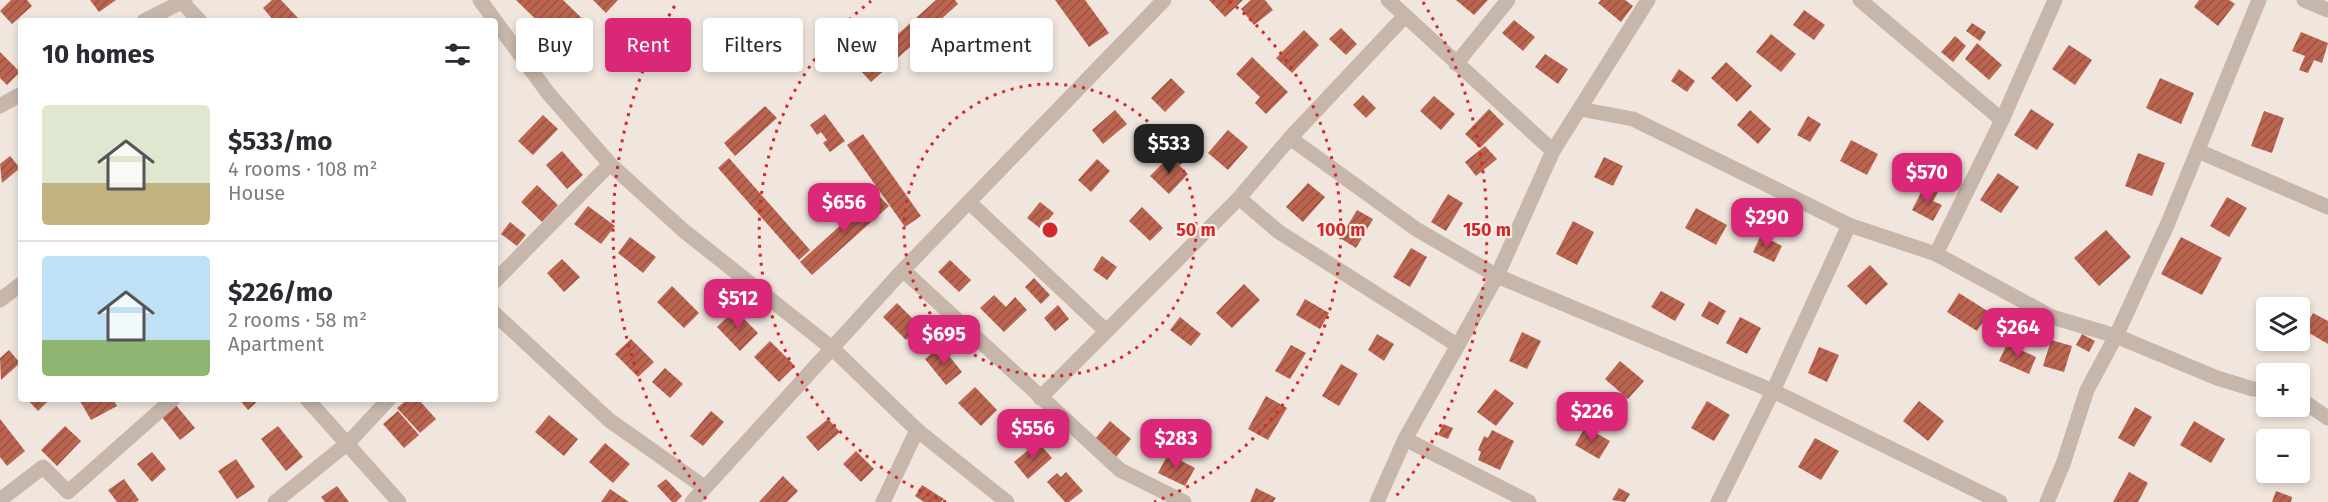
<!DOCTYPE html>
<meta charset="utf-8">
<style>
:root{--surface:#fff;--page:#f2f2f3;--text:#2b2b33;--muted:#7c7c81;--line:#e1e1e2;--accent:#db2777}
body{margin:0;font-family:"Fira Sans",sans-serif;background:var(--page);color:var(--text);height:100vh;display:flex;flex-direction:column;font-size:22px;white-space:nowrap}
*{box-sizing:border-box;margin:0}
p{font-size:20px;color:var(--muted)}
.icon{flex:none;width:33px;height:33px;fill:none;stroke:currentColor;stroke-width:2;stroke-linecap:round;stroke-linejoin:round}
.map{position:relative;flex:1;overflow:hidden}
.side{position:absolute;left:18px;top:18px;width:480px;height:384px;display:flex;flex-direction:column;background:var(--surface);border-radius:6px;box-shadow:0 3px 9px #0003}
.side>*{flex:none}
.banner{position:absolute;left:516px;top:18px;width:570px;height:54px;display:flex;gap:12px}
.tools{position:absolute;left:2256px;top:297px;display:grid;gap:12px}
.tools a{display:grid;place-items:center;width:54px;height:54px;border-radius:6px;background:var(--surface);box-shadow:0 3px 9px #0003;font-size:30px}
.price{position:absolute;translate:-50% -51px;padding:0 14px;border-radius:12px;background:var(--accent);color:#fff;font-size:20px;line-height:39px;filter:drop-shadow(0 2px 3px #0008)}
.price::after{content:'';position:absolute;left:50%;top:36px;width:18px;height:14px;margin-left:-9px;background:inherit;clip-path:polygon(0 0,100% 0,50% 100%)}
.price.current{background:#222;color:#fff}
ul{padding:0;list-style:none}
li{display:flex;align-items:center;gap:18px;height:150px;padding:0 24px}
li+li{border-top:2px solid var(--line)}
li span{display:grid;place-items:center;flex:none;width:168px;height:120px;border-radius:6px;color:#555}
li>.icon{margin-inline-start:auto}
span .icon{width:72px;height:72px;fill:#fffc;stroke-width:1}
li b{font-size:26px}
h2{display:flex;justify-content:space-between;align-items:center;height:72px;padding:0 24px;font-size:26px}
.pill{padding:0 21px;border-radius:6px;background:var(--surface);box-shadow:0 3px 9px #0003;font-size:21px;line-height:54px}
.pill.current{background:var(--accent);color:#fff}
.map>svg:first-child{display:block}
.building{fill:url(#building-hatch)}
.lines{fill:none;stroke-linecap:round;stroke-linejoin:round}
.street{stroke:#c7b6aa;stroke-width:15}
.ring{fill:none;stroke:#d62828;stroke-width:3;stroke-dasharray:3 6}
.centre{fill:#d62828;stroke:#f8f1ea;stroke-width:3}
.ring-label{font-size:18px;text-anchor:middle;font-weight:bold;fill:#d62828;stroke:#f8f1ea;stroke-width:4.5;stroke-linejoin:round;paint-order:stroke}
</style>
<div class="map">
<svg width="2328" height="502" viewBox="0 0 2328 502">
<defs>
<pattern id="building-hatch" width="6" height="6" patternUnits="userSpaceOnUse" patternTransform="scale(1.5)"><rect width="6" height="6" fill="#bb6450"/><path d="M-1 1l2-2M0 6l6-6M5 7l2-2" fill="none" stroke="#995342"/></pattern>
</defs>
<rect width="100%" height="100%" fill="#f0e6de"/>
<!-- building -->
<g class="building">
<polygon points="11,0 27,0 32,6 12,24 0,11"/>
<polygon points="90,0 116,0 99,12"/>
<polygon points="272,0 281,0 298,18 294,21 274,21 263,8"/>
<polygon points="516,0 563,0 592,28 569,52"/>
<polygon points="593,0 618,0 606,13"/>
<polygon points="936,0 955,0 958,4 871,82 859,69"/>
<polygon points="1055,0 1085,0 1109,33 1089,47"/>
<polygon points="1209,0 1243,0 1225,17"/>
<polygon points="1251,0 1265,0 1273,10 1254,25 1241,9"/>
<polygon points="1456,0 1488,0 1474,15"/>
<polygon points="1601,0 1625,0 1633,6 1621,22 1598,3"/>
<polygon points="2199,0 2229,0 2235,4 2218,26 2194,7"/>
<polygon points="1804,10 1825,25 1814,40 1793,25"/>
<polygon points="1514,20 1535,37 1523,51 1502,33"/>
<polygon points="1972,23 1986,32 1980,41 1966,31"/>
<polygon points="1341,28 1357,44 1346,55 1329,39"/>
<polygon points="1304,30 1319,45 1292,73 1276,58"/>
<polygon points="2301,32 2328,43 2322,63 2314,60 2308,73 2299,70 2305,56 2292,51"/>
<polygon points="1771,34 1796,54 1781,72 1756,52"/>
<polygon points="1955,36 1966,46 1953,62 1941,52"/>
<polygon points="1977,43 2002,65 1989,80 1965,59"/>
<polygon points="2069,45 2092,60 2075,85 2052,69"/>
<polygon points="0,52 20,72 7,85 0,78"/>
<polygon points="1545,54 1568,69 1558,84 1535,67"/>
<polygon points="1252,57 1288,92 1266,114 1255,103 1260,97 1236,74"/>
<polygon points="1726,62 1752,86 1737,102 1711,78"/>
<polygon points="1679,69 1695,81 1687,92 1671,81"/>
<polygon points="1171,78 1185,92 1165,112 1151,98"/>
<polygon points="2160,78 2194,93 2181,124 2146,108"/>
<polygon points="1363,95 1376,108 1366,118 1353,105"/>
<polygon points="1434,96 1455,114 1441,130 1420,111"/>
<polygon points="765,106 777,118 735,156 724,143"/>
<polygon points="1489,109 1504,124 1480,148 1465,134"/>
<polygon points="2031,109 2054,124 2037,150 2014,135"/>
<polygon points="1115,110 1127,124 1103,144 1092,130"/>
<polygon points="1750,110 1771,129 1758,144 1737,125"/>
<polygon points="2264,111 2284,118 2272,153 2251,146"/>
<polygon points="825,114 845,141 830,152 823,143 827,140 821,132 817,135 810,125"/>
<polygon points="543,115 558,129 533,155 518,141"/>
<polygon points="1808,116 1821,124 1810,142 1797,135"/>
<polygon points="1228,130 1248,147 1228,170 1208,153"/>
<polygon points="863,134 921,216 905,227 847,145"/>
<polygon points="1851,140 1878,154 1867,175 1840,161"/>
<polygon points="1485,146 1497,159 1476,176 1465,162"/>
<polygon points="562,151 583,175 567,189 546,165"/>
<polygon points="2138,153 2165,163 2152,196 2125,186"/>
<polygon points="10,156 20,168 2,183 0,164"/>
<polygon points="1170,156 1188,174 1169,194 1150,176"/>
<polygon points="1604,157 1623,166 1613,186 1594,177"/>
<polygon points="729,158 810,250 799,260 718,168"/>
<polygon points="1097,159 1110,171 1091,192 1078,180"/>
<polygon points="1998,173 2019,187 2001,213 1980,200"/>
<polygon points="1308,183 1325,197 1303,222 1286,207"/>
<polygon points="537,185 558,205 542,222 521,202"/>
<polygon points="1925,185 1938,192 1933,201 1942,205 1933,221 1912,210"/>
<polygon points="876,193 889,206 812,275 800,262"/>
<polygon points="1448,194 1463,203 1446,231 1431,222"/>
<polygon points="2227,197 2247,208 2229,237 2210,226"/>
<polygon points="1040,202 1054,213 1041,229 1027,218"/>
<polygon points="588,206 615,226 601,244 574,224"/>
<polygon points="1142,207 1163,228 1150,241 1129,221"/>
<polygon points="1696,208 1727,225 1716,245 1685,228"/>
<polygon points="1357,210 1373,219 1356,248 1340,238"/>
<polygon points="1573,221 1594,232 1577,265 1556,254"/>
<polygon points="510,222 526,235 517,246 501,234"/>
<polygon points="2106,230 2131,257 2099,286 2074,258"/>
<polygon points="1761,235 1782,246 1774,262 1753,252"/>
<polygon points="630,237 656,257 643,273 618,253"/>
<polygon points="2181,237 2222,258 2202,295 2161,274"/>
<polygon points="1411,248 1427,257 1410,287 1393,277"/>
<polygon points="1102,256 1117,267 1107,280 1093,270"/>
<polygon points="562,259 580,277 564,292 547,273"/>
<polygon points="950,260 971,280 959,292 938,272"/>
<polygon points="1870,265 1888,284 1866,305 1847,286"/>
<polygon points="1034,278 1050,295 1041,304 1025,287"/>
<polygon points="1244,284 1260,300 1232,328 1216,313"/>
<polygon points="672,286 699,313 684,328 657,302"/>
<polygon points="1661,291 1685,304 1675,321 1651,307"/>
<polygon points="1959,293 1989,312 1977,331 1947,312"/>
<polygon points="994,295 1006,307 1015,297 1027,310 1004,332 980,308"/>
<polygon points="1305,299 1329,313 1320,329 1296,315"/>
<polygon points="1709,301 1726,311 1718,325 1701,316"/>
<polygon points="897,303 920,326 906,340 883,317"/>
<polygon points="1058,305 1069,319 1055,331 1044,318"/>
<polygon points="735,310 758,333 740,351 717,327"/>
<polygon points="2313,313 2328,321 2328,344 2304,330"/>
<polygon points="1180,317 1201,334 1191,346 1170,330"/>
<polygon points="1740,317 1761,328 1747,354 1726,343"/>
<polygon points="1522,332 1541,341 1527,369 1509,361"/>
<polygon points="1377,334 1394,344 1384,361 1368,350"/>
<polygon points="2082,334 2095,341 2089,352 2076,345"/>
<polygon points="631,339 654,362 638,377 615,354"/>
<polygon points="2051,340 2072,346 2064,372 2043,366"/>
<polygon points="770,341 795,366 779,382 754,357"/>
<polygon points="2007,344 2036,357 2029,374 1999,361"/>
<polygon points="1291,345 1306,353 1290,379 1275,371"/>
<polygon points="941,346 962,372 946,385 925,359"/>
<polygon points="1819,347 1839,355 1827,382 1808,373"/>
<polygon points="9,350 20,363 1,380 0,358"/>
<polygon points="1620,361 1644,381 1628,399 1605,379"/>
<polygon points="1341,364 1358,374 1339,406 1322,396"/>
<polygon points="665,368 683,384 670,398 652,382"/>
<polygon points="975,387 997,410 981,426 958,403"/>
<polygon points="1495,389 1514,403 1496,426 1477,412"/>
<polygon points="1266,396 1287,408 1268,440 1248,429"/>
<polygon points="27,399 50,399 38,411"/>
<polygon points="84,399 113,399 117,406 91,420 80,401"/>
<polygon points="239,399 260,399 248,410"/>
<polygon points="408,399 418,399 436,419 420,433 397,408"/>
<polygon points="1707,401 1730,415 1714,441 1691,428"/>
<polygon points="1919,401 1944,421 1928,441 1903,421"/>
<polygon points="175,404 195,428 180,440 161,416"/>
<polygon points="2135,407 2152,417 2134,447 2118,438"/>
<polygon points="398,411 419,435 404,448 383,424"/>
<polygon points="711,411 724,422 703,446 690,436"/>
<polygon points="549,415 578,439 564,456 535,432"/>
<polygon points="0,419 25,451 7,466 0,457"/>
<polygon points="828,419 840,432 818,451 806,437"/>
<polygon points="1110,421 1131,439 1116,457 1095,439"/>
<polygon points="2194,421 2225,439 2211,463 2180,445"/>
<polygon points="1443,424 1453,428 1448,439 1438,435"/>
<polygon points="65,426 81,441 57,466 41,450"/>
<polygon points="278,426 303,457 286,471 261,439"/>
<polygon points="1585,427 1610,441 1599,459 1575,445"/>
<polygon points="1492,430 1514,441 1500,470 1478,460 1481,452 1478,450 1484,436 1488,438"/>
<polygon points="1815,438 1839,451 1821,480 1798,467"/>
<polygon points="1038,442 1052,458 1028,479 1014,462"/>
<polygon points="605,443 630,464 613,483 589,462"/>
<polygon points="856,451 874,469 861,482 843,464"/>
<polygon points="152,452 166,469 152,482 137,464"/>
<polygon points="1168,454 1195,468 1185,486 1158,473"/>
<polygon points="236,459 255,487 237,499 218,471"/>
<polygon points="1066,472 1083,491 1069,502 1065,502 1047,482 1057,473 1061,477"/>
<polygon points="2129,472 2148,483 2138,502 2113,502"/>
<polygon points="783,476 798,491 787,502 759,502"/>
<polygon points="124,479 139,500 136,502 117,502 108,490"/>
<polygon points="666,479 682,496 676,502 672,502 657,486"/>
<polygon points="922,485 944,499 941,502 924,502 915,496"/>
<polygon points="337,486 349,502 325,502 321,497"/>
<polygon points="1256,488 1276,498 1273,502 1250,502"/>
<polygon points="1619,488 1630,494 1625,502 1612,500"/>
<polygon points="610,489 629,502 601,502"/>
<polygon points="2276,491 2292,497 2291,502 2272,502"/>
</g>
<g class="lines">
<!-- street -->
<g class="street">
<polyline points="480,0 548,93 610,164 684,231 833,349 917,430 1007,502"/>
<polyline points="1388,0 1553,151"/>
<polyline points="1860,0 2002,120"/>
<polyline points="2304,0 2328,10"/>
<polyline points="182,2 200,21"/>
<polyline points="144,21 185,0"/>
<polyline points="1456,64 1508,0"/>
<polyline points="0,106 21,94"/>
<polyline points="1580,109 1633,119 1849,225 1936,254 2052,317 2116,336 2217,378 2253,389 2266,390"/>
<polyline points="1290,138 1416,229 1497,276 1773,391 2000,502"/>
<polyline points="2198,151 2328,207"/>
<polyline points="1239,198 1279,232 1457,345"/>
<polyline points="970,203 1105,330"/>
<polyline points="1936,254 2002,120 2055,0"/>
<polyline points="903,270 1120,470 1184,502"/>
<polyline points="495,281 610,164"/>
<polyline points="0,300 21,284"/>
<polyline points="495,314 609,420 704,487"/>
<polyline points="1040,398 1239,198 1290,138 1405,16"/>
<polyline points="307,399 399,502"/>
<polyline points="2300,399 2328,418"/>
<polyline points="1405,439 1529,502"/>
<polyline points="0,500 43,467 68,492 173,399"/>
<polyline points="275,502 349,442 389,399"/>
<polyline points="692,502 903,270 1164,0"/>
<polyline points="883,502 917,430"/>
<polyline points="1377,502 1405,439 1497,276 1553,151 1648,0"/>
<polyline points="1718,502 1773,391 1849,225"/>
<polyline points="2047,502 2063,464 2087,390 2116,336 2168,223 2259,0"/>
</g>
</g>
<!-- distance rings -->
<g class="ring">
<circle cx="1050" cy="230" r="146"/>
<path d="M946 502A291 291 0 0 1 871 1M1229 1A291 291 0 0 1 1154 502"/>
<path d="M706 499A437 437 0 0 1 677 2M1423 2A437 437 0 0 1 1394 499"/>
</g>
<circle cx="1050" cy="230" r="9" class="centre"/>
<g class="ring-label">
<text x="1196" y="236">50 m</text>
<text x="1341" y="236">100 m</text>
<text x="1487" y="236">150 m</text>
</g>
</svg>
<div class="tools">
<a><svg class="icon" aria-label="layers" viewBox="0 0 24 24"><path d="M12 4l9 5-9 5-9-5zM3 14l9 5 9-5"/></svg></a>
<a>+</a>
<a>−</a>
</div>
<b class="price current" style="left:1169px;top:175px">$533</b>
<b class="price" style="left:1927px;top:204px">$570</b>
<b class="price" style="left:844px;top:234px">$656</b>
<b class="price" style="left:1767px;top:249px">$290</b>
<b class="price" style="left:738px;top:330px">$512</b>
<b class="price" style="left:2018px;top:359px">$264</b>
<b class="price" style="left:944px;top:366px">$695</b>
<b class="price" style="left:1592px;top:443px">$226</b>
<b class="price" style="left:1033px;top:460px">$556</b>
<b class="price" style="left:1176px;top:470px">$283</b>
<div class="banner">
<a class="pill">Buy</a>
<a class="pill current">Rent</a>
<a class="pill">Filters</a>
<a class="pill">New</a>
<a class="pill">Apartment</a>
</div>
<section class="side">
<h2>10 homes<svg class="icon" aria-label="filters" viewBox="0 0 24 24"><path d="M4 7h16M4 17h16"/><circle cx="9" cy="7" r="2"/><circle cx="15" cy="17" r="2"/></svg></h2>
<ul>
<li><span style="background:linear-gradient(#dfe7d0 65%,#c2b280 0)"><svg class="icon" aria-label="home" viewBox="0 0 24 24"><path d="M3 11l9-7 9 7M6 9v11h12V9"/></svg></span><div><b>$533/mo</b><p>4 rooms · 108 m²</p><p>House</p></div></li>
<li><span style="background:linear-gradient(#bfe0f5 70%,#8fb573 0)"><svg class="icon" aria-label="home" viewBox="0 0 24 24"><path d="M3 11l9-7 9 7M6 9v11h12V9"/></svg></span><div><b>$226/mo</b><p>2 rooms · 58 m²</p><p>Apartment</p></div></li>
</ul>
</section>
</div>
